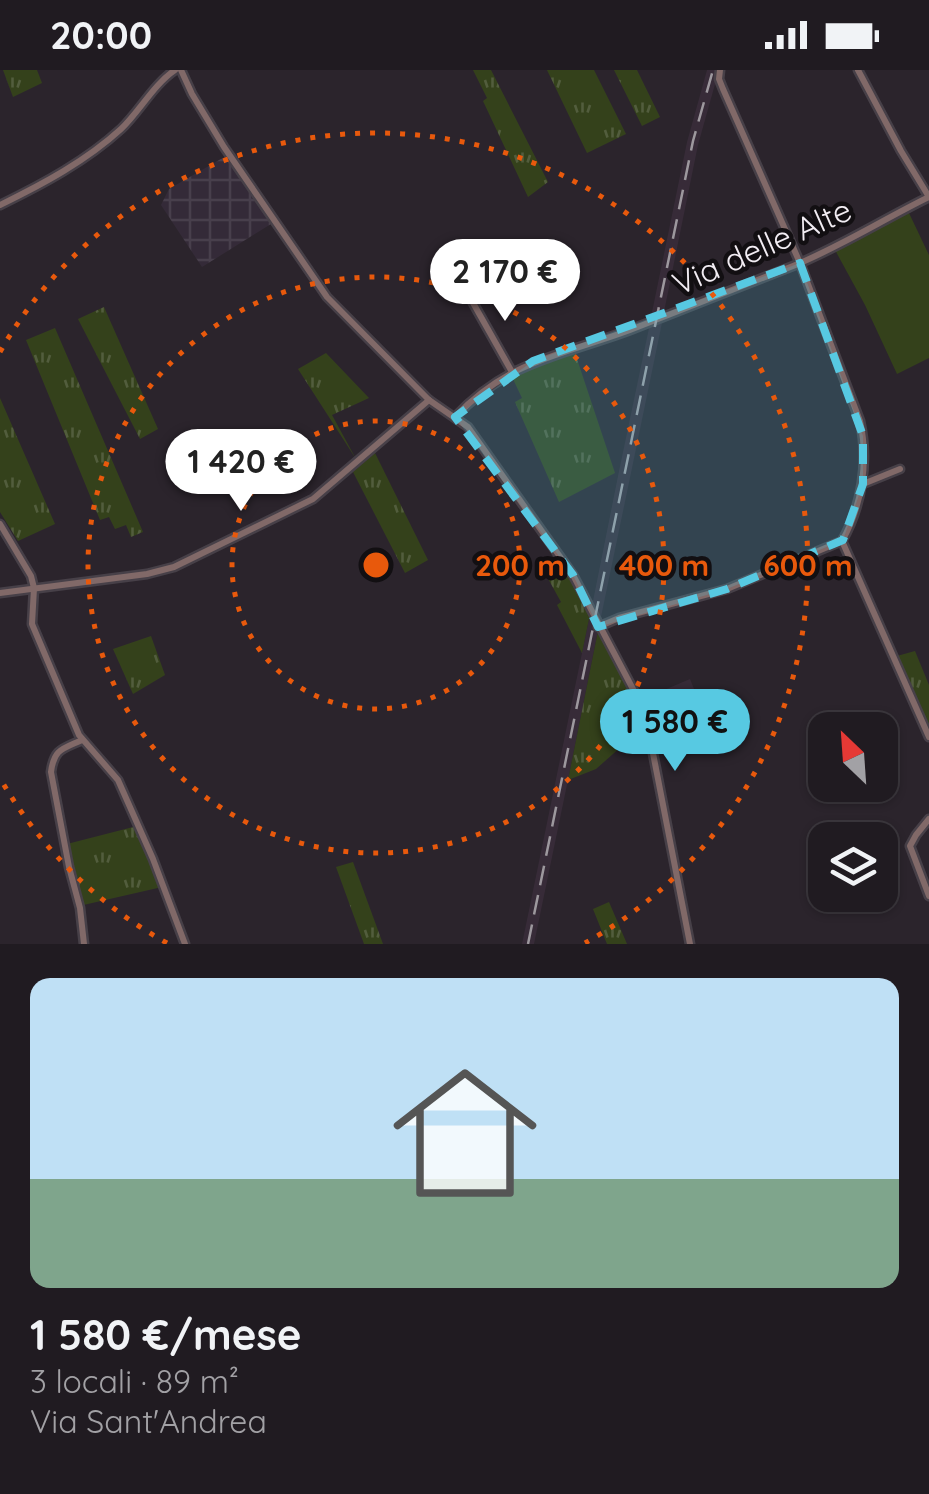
<!DOCTYPE html>
<html lang="it">
<meta charset="utf-8">
<style>
:root{--surface:#201b21;--page:#28242a;--text:#f1f3f6;--muted:#a2a1a5;--line:#3d393f;--accent:#57c9e2}
body{margin:0;font-family:Quicksand,sans-serif;background:var(--page);color:var(--text);height:100vh;display:flex;flex-direction:column;font-size:38px;white-space:nowrap}
*{box-sizing:border-box;margin:0}
p{font-size:32px;color:var(--muted)}
.icon{flex:none;width:55px;height:55px;fill:none;stroke:currentColor;stroke-width:2;stroke-linecap:round;stroke-linejoin:round}
.map{position:relative;height:874px;overflow:hidden}
.sheet{display:flex;flex-direction:column;background:var(--surface);flex:1}
.sheet>*{flex:none}
.needle{width:65px;rotate:335deg}
.fabs{position:absolute;left:808px;top:642px;display:grid;gap:20px}
.fabs a{display:grid;place-items:center;width:90px;height:90px;border-radius:20px;background:var(--surface);box-shadow:0 2px 8px #0004,0 0 0 2px var(--line);font-size:50px}
.price{position:absolute;translate:-50% -85px;padding:0 22px;border-radius:35px;background:#fff;color:#222;font-size:32px;line-height:65px;filter:drop-shadow(0 2px 5px #0008)}
.price::after{content:'';position:absolute;left:50%;top:60px;width:30px;height:22px;margin-left:-15px;background:inherit;clip-path:polygon(0 0,100% 0,50% 100%)}
.price.selected{background:var(--accent);color:#111}
ul{padding:0;list-style:none}
li{display:grid;align-content:center;gap:20px;height:530px;padding:0 30px}
li+li{border-top:2px solid var(--line)}
li span{display:grid;place-items:center;height:310px;border-radius:20px;color:#555}
li>.icon{margin-inline-start:auto}
span .icon{width:180px;height:180px;fill:#fffc;stroke-width:1}
li b{font-size:42px}
.status{display:flex;justify-content:space-between;align-items:center;height:70px;padding:0 50px;background:var(--surface);direction:ltr}
.status svg{height:28px;fill:currentColor}
.map>svg:first-child{display:block}
.industrial{fill:url(#industrial-grid)}
.built{fill:#372b38}
.grass{fill:url(#grass-tufts)}
.garden{fill:#34411b}
.lines{fill:none;stroke-linecap:round;stroke-linejoin:round}
.minor-casing{stroke:#474048;stroke-width:11}
.minor{stroke:#816968;stroke-width:6}
.rail{stroke:#9d989e;stroke-width:2.5;stroke-dasharray:20 10;stroke-linecap:butt}
.marked{fill:#57c9e2;fill-opacity:0.2;stroke:#57c9e2;stroke-width:8;stroke-dasharray:20 12;stroke-linejoin:round}
.ring{fill:none;stroke:#e8590c;stroke-width:5;stroke-dasharray:5 10}
.labels{text-anchor:middle;stroke-width:9;stroke-linejoin:round;paint-order:stroke}
.street-label{font-size:32px;fill:#f2edf3;stroke:#120f12}
.centre{fill:#e8590c;stroke:#120f12;stroke-width:5}
.ring-label{font-size:30px;text-anchor:middle;font-weight:bold;fill:#e8590c;stroke:#120f12;stroke-width:9;stroke-linejoin:round;paint-order:stroke}
</style>
<div class="status"><b>20:00</b><svg viewBox="0 0 49 12"><path d="M0 12V9h3v3zM5 12V6h3v6zM10 12V3h3v9zM15 12V0h3v12zM26 1h20v11H26zM47 4h2v5h-2z"/></svg></div>
<div class="map">
<svg width="929" height="874" viewBox="0 0 929 874">
<defs>
<pattern id="industrial-grid" width="8" height="8" patternUnits="userSpaceOnUse" patternTransform="scale(2.5)"><rect width="8" height="8" fill="#342a38"/><path d="M0 4h8M4 0v8" fill="none" stroke="#483f4c"/></pattern>
<pattern id="grass-tufts" width="24" height="20" patternUnits="userSpaceOnUse" patternTransform="scale(2.5)"><rect width="24" height="20" fill="#34411b"/><path d="M3 7l-1-3M5 7V3M7 7l1-3M15 17l-1-3M17 17v-4M19 17l1-3" fill="none" stroke="#525d3d"/></pattern>
</defs>
<rect width="100%" height="100%" fill="#2b242c"/>
<!-- industrial -->
<polygon class="industrial" points="226,86 271,154 202,197 161,135 169,119"/>
<!-- built -->
<g class="built">
<polygon points="707,0 719,0 698,75 664,242 651,247 687,72"/>
<polygon points="662,253 631,403 601,547 593,531 619,401 649,258"/>
<polygon points="590,544 598,561 568,710 534,874 522,874"/>
<polygon points="690,609 701,636 653,661 645,628"/>
</g>
<!-- grass -->
<g class="grass">
<polygon points="3,0 37,0 42,13 13,27"/>
<polygon points="473,0 491,0 548,112 528,127 483,31 487,28"/>
<polygon points="547,0 594,0 626,64 587,83"/>
<polygon points="614,0 637,0 660,47 642,56"/>
<polygon points="104,237 158,359 140,369 78,249"/>
<polygon points="55,258 143,462 131,467 126,455 115,459 109,447 100,450 26,270"/>
<polygon points="326,283 369,328 332,345 356,389 298,299"/>
<polygon points="575,283 615,403 559,432 515,332 522,328 512,307 540,293"/>
<polygon points="0,328 55,454 18,471 0,442"/>
<polygon points="375,383 428,490 405,503 353,402"/>
<polygon points="561,495 590,544 582,583 557,535 561,532 546,505"/>
<polygon points="598,561 637,631 644,655 619,667 622,676 596,699 568,710"/>
<polygon points="151,566 165,605 133,624 113,579"/>
<polygon points="915,581 929,615 929,660 897,586"/>
<polygon points="141,755 162,817 79,836 67,774"/>
<polygon points="353,792 383,874 364,874 336,797"/>
<polygon points="609,832 627,874 607,874 593,839"/>
</g>
<!-- garden -->
<polygon class="garden" points="909,143 929,185 929,288 897,304 865,235 835,180"/>
<g class="lines">
<!-- minor casing -->
<g class="minor-casing">
<g id="minor">
<polyline points="181,0 192,24 224,77 327,227 429,330 468,357 573,505 645,642 690,874"/>
<path d="M720 0 719 9 723 19 800 193 860 351C869 391 862 436 842 471"/>
<polyline points="858,0 901,81 929,127"/>
<path d="M0 135C43 114 86 91 121 59 140 41 153 15 175 0"/>
<polyline points="468,224 512,302"/>
<path d="M455 347C509 290 560 286 630 260 684 239 739 217 793 196 840 177 884 149 929 127"/>
<polyline points="863,414 900,399"/>
<polyline points="0,454 31,506 34,518 32,554 79,665 118,710 153,789 185,874"/>
<polyline points="842,471 929,667"/>
<polyline points="0,523 147,504 174,497 313,429 429,330"/>
<polyline points="598,557 619,548 727,519 842,471"/>
<path d="M82 670C62 679 54 679 51 702L69 797 80 838 84 874"/>
<polyline points="929,749 916,765 910,776 929,826"/>
</g>
</g>
<!-- minor -->
<use href="#minor" class="minor"/>
<!-- rail -->
<polyline class="rail" points="528,874 693,71 713,0"/>
</g>
<!-- marked area -->
<path class="marked" d="M800 193 863 366V414L843 470 727 519 598 557 573 505 455 347 533 291Z"/>
<!-- distance rings -->
<g class="ring">
<circle cx="376" cy="495" r="144"/>
<circle cx="376" cy="495" r="288"/>
<path d="M167 873A432 432 0 0 1 0 708M0 282A432 432 0 1 1 585 873"/>
</g>
<g class="labels">
<!-- street labels -->
<g class="street-label">
<text transform="translate(762 177) rotate(-24)" y="11">Via delle Alte</text>
</g>
</g>
<circle cx="376" cy="495" r="15" class="centre"/>
<g class="ring-label">
<text x="520" y="506">200 m</text>
<text x="664" y="506">400 m</text>
<text x="808" y="506">600 m</text>
</g>
</svg>
<div class="fabs">
<a><svg class="needle" viewBox="-14 -14 28 28"><path d="M0-13l5 13h-10z" fill="#e53935"/><path d="M0 13l5-13h-10z" fill="#a2a1a5"/></svg></a>
<a><svg class="icon" aria-label="layers" viewBox="0 0 24 24"><path d="M12 4l9 5-9 5-9-5zM3 14l9 5 9-5"/></svg></a>
</div>
<b class="price" style="left:505px;top:254px">2 170 €</b>
<b class="price" style="left:241px;top:444px">1 420 €</b>
<b class="price selected" style="left:675px;top:704px">1 580 €</b>
</div>
<section class="sheet">
<ul>
<li><span style="background:linear-gradient(#bfe0f5 65%,#7fa58c 0)"><svg class="icon" aria-label="home" viewBox="0 0 24 24"><path d="M3 11l9-7 9 7M6 9v11h12V9"/></svg></span><div><b>1 580 €/mese</b><p>3 locali · 89 m²</p><p>Via Sant'Andrea</p></div></li>
</ul>
</section>
